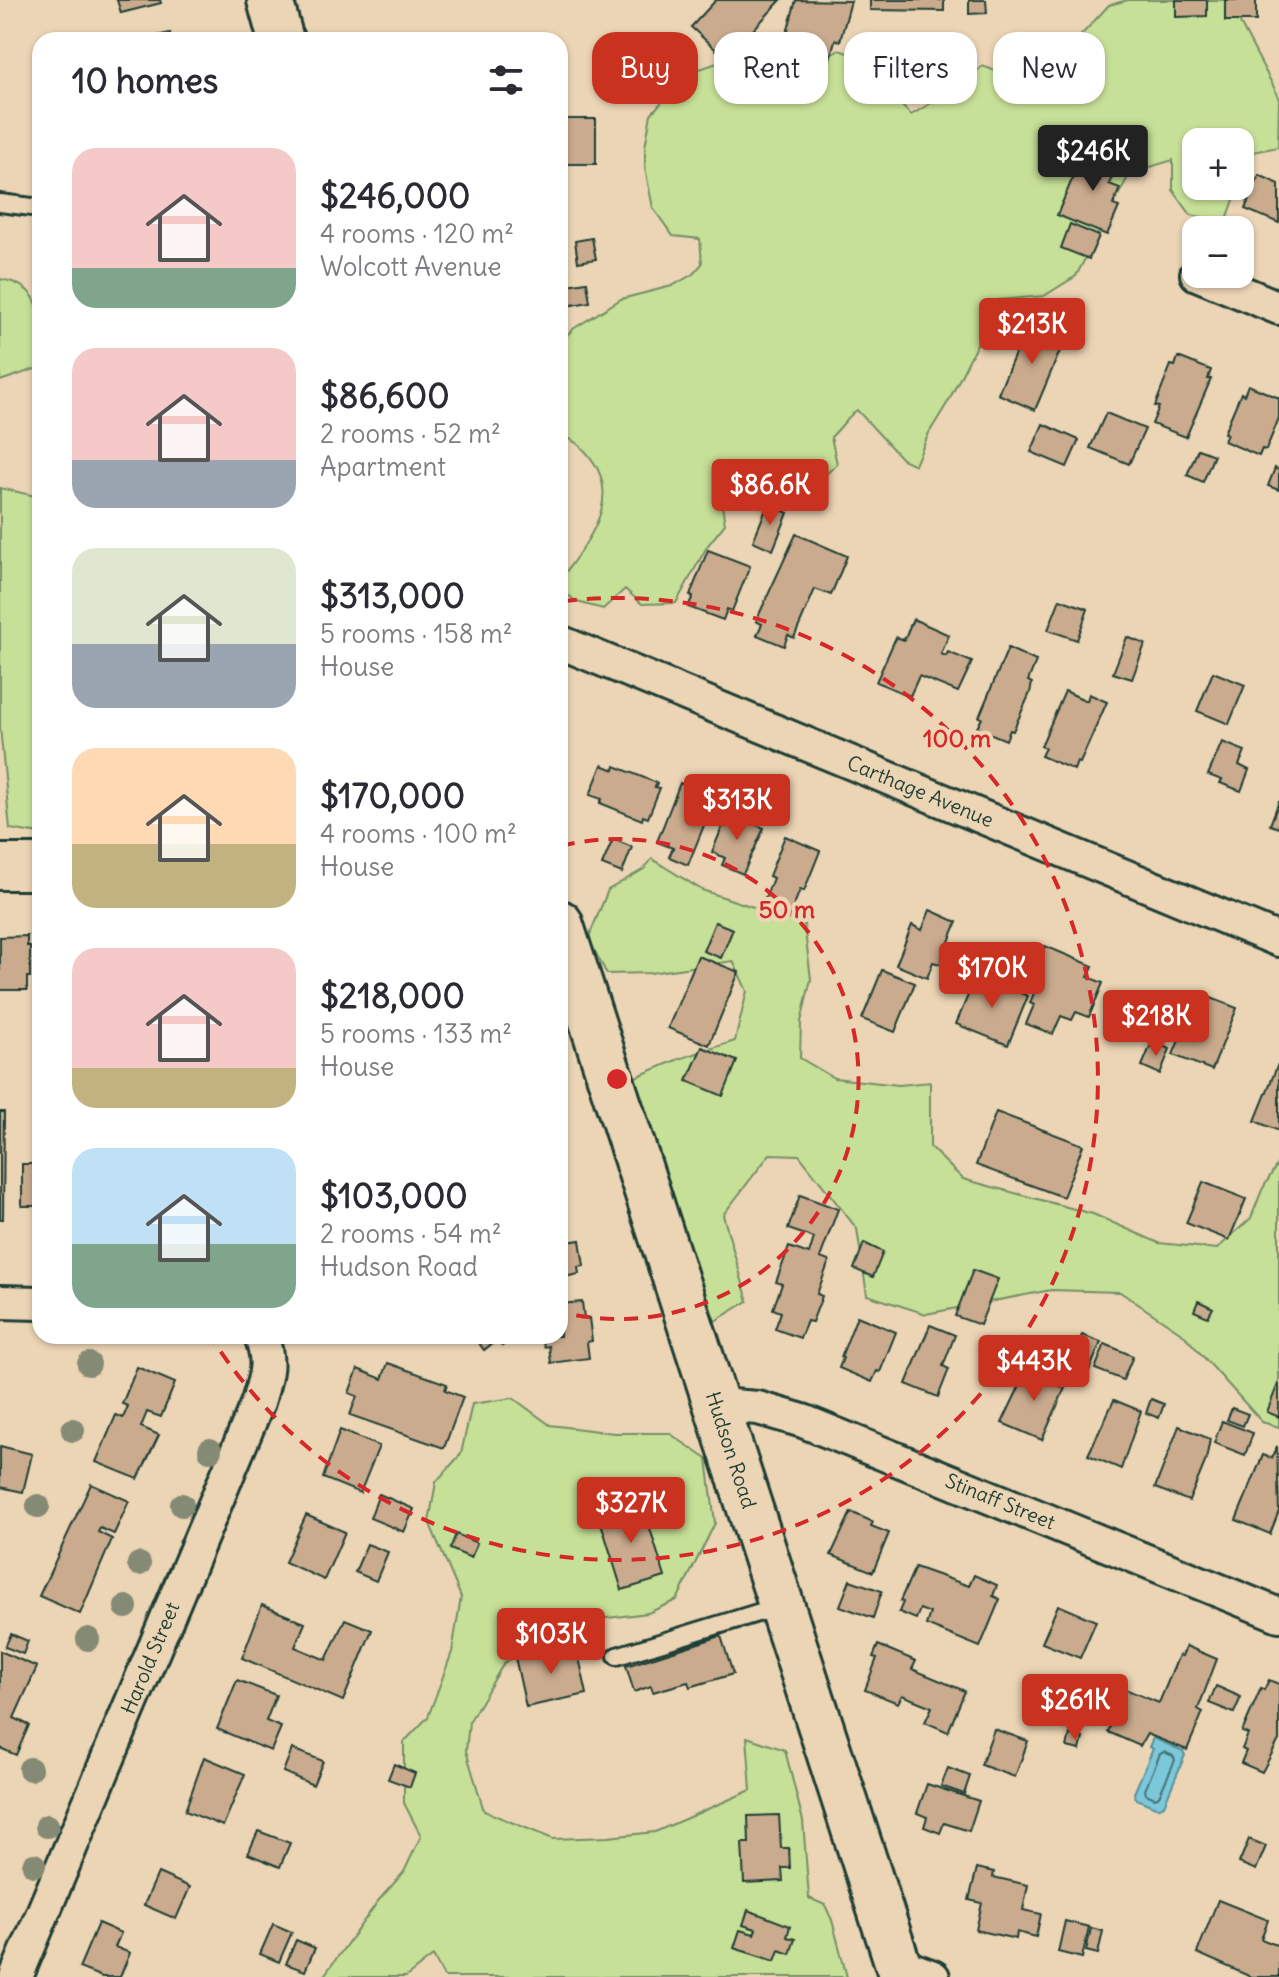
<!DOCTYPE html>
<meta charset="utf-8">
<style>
:root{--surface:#fff;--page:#f2f2f3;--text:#2b2b33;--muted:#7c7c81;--accent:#c8321e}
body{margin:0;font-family:Delius,sans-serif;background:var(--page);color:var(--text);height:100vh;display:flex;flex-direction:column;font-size:30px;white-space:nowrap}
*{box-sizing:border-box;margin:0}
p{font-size:26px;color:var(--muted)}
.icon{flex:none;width:44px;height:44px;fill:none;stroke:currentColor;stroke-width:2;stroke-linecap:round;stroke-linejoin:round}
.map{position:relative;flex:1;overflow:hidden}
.drawer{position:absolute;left:32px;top:32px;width:536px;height:1312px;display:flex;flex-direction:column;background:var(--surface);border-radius:24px;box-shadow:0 2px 6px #0004}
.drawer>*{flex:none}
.banner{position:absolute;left:592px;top:32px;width:566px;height:72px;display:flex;gap:16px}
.tools{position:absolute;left:1182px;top:128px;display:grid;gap:16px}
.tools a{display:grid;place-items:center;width:72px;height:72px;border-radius:16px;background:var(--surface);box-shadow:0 2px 6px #0004;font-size:40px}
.price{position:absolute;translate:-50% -68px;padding:0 18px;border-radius:8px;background:var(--accent);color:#fff;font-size:26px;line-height:52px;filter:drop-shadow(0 2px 4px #0008)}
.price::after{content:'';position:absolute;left:50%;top:48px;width:24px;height:18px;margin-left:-12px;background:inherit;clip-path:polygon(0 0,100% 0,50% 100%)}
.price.active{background:#222;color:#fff}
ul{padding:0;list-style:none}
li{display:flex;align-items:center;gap:24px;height:200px;padding:0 40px}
li span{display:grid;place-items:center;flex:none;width:224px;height:160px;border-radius:24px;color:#555}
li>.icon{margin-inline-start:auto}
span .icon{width:96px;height:96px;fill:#fffc;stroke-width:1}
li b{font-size:34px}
h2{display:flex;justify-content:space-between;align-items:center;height:96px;padding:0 40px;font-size:34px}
.tag{padding:0 28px;border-radius:24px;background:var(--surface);box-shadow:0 2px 6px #0004;font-size:28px;line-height:72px}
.tag.active{background:var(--accent);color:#fff}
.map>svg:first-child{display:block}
.green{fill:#c7e097;stroke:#738e66;stroke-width:2}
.water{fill:#7bc7da;stroke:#569098;stroke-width:2}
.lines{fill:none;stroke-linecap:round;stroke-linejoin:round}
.shore{stroke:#447476;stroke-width:2}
.building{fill:#caab8d;stroke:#1f3d34;stroke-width:2}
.lane-casing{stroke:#1f3d34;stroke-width:22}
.street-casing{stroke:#1f3d34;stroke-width:38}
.secondary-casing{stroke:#1f3d34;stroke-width:50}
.lane{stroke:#ecd5b5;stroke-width:16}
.street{stroke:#ecd5b5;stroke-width:32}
.secondary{stroke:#ecd5b5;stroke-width:44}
.tree{fill:#858a74}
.ring{fill:none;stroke:#d62828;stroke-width:4;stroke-dasharray:14 10}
.labels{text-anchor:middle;stroke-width:8;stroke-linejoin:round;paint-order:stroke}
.street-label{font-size:20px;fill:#1f3d34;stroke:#ecd5b5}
.centre{fill:#d62828;stroke:#ecd5b5;stroke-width:4}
.ring-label{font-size:24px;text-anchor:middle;font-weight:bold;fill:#d62828;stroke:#ecd5b5;stroke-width:8;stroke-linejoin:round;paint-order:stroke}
</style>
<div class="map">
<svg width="1279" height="1977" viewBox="0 0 1279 1977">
<rect width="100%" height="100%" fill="#ecd5b5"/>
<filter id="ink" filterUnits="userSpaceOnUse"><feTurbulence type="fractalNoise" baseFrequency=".0125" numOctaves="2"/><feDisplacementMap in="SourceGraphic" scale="16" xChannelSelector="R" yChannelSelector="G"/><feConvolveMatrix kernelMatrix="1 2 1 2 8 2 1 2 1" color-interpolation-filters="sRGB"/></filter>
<g filter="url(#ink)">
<!-- green -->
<g class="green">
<path d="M1128 0H1228L1279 97 1278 147 1253 152 1240 183V142H1196V186H1239L1226 222 1191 215 1173 190V160L1130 173 1076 276 1044 296 999 300 948 402 929 433 915 465 902 459 857 410C846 418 841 428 831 437L837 464 804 495 782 484 768 471 747 474 738 470 722 505 725 524 708 545 676 603 642 604 625 589 603 609 577 602 560 589V580C590 538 629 493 581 447 575 441 567 438 560 433V342L573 329 621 299 672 286 693 274 702 264 700 239 673 236 653 208 645 168V147L651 114 688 73 717 63 769 78 839 50 884 65 894 98 911 115 948 93 983 66 1000 73 1075 42 1109 5Z"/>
<path d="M0 279C50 287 40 326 40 365L38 368 0 381Z"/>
<polygon points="0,488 40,497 40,834 10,829 0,727"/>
<polygon points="652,859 702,890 804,924 811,979 801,1022 800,1058 834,1078 899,1085 930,1082 930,1147 963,1179 1093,1214 1159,1243 1217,1249 1251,1218 1262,1190 1279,1161 1279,1427 1262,1422 1183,1334 1120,1292 1051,1290 926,1314 867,1295 857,1229 799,1155 770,1154 723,1215 748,1301 715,1321 642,1113 633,1078 679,1059 735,1041 747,991 733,961 650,973 607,974 588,939 608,890 644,869"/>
<polygon points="513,1398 550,1425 614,1433 669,1433 707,1459 715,1523 677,1600 648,1613 567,1623 504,1663 469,1722 466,1751 484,1811 553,1839 608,1837 655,1832 751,1790 747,1737 785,1750 803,1821 809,1898 825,1905 832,1920 847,1977 444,1977 433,1956 406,1977 323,1977 379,1900 404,1872 421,1836 404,1803 404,1742 428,1717 452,1652 461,1597 429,1522 436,1482 461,1454 472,1404"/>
</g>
<!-- water -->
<polygon class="water" points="1153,1738 1183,1751 1185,1755 1164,1805 1158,1808 1136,1799 1134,1793 1153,1749 1149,1747"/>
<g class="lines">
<!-- shore -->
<polygon class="shore" points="1164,1752 1173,1756 1175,1760 1159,1796 1155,1798 1146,1794 1145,1790 1160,1754"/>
</g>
<!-- building -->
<g class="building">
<polygon points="117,0 160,0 161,3 121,13"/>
<polygon points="716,0 781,0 753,30 763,40 737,69 691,27"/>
<polygon points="796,0 851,1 840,41 835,40 823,85 776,73"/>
<polygon points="870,0 944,0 944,11 870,10"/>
<polygon points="969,0 986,0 987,13 969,14"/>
<polygon points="1176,0 1207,0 1207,16 1176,17"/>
<rect x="1225" y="0" width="31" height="21"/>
<polygon points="170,33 172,40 140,40"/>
<rect x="560" y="119" width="36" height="45"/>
<polygon points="1094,145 1121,156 1109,184 1120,188 1113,205 1119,207 1107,235 1057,215 1076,170 1083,173"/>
<polygon points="1259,175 1279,184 1279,223 1245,209"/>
<polygon points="1070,224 1099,236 1089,259 1061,248"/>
<polygon points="592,238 596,259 578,262 575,241"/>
<polygon points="587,282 590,302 560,307 560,286"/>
<polygon points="1028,323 1065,339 1035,410 998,394"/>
<polygon points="1178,357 1211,370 1208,379 1211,379 1186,437 1152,424 1159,407 1155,406 1171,365 1175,366"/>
<polygon points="1248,385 1279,398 1279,418 1266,450 1262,449 1259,456 1224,441 1227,434 1224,433 1241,393 1244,395"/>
<polygon points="1106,413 1145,429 1129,464 1090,448"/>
<polygon points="1043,424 1079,440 1067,467 1031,452"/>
<polygon points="1198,449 1214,455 1203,482 1187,475"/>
<polygon points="1275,468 1279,470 1279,490 1268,486"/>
<polygon points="768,504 788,513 773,550 753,541"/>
<polygon points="796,534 847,556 831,595 815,589 794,638 788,635 784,646 757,635 762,624 756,621"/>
<polygon points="708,550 750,566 732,611 727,609 723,620 688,607 693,596 690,595"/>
<polygon points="1060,599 1088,609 1077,640 1048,630"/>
<polygon points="913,619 949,635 941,654 946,656 948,652 972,662 958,692 919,676 910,696 876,682 896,637 904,640"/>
<polygon points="1127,637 1145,644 1132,679 1113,673"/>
<polygon points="1008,648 1036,661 1028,681 1032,683 1030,693 1013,731 1010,730 1006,740 977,728 982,718 979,717"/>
<polygon points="1213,672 1245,685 1229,724 1197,711"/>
<polygon points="1065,691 1087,701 1089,694 1107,702 1080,763 1077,762 1074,770 1041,756 1045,748 1041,746"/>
<polygon points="1222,742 1245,751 1239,765 1249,770 1241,791 1220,783 1222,780 1208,775"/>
<polygon points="602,765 614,770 615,766 657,783 655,787 660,788 648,818 643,816 642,820 600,803 602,799 590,795"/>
<polygon points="680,783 715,798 688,865 669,857 673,848 657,842"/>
<polygon points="1279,801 1279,828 1270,825"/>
<polygon points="728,813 764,828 743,874 722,865 725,858 712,852"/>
<polygon points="785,836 820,851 804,891 800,890 790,915 763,904 773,878 769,876"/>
<polygon points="613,839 632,847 622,873 602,865"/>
<polygon points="930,910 957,922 940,964 933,962 927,978 896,965 912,925 922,930"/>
<polygon points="715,922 733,929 721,958 703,951"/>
<polygon points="27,936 27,946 30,946 30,977 27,977 27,990 0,990 0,937"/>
<polygon points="1045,946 1093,966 1088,977 1103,983 1089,1017 1076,1012 1072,1020 1061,1016 1053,1034 1026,1024 1034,1005 1030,1003 1039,980 1032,977"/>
<polygon points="698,956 739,972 709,1045 668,1028"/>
<polygon points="882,970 915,983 895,1032 862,1019"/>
<polygon points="976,976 1028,996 1008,1045 956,1024"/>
<polygon points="1198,993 1237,1008 1212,1070 1173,1055"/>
<polygon points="1152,1042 1170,1049 1160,1074 1142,1066"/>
<polygon points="702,1047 737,1061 723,1096 687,1081"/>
<polygon points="1278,1064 1279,1064 1279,1131 1255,1121"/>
<polygon points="0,1112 4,1112 3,1219 0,1219"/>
<polygon points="996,1112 1083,1145 1063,1197 976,1165"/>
<rect x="22" y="1164" width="18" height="42"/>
<polygon points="1203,1182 1246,1199 1229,1240 1186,1223"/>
<polygon points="800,1195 838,1209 820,1258 829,1261 817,1294 822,1296 812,1322 807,1321 800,1338 775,1329 781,1312 773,1309 782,1284 776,1282 789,1247 809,1254 814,1238 788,1229"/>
<polygon points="580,1240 584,1266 578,1267 579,1274 560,1278 560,1243"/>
<polygon points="864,1243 883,1252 873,1277 854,1269"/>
<polygon points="973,1270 998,1279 980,1325 955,1316"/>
<polygon points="1198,1301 1213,1308 1208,1317 1194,1311"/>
<polygon points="582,1302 584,1318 589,1318 592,1341 587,1342 589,1358 551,1363 549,1346 544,1347 542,1336 560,1336 560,1304"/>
<polygon points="857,1316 896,1332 880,1372 877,1371 872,1382 839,1368 843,1358 841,1357"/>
<polygon points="930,1325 955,1335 943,1366 949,1369 938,1397 906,1384"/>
<polygon points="1082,1335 1101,1342 1089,1371 1071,1364"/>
<polygon points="474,1336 515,1336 502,1346 497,1340 484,1350"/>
<polygon points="1105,1344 1133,1356 1123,1380 1095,1369"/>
<polygon points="388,1363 447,1384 445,1390 463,1397 444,1448 350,1415 357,1396 349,1393 358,1369 382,1379"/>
<polygon points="1030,1364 1051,1372 1047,1381 1065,1388 1042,1440 1002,1423"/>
<polygon points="137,1367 175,1383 161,1417 147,1412 141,1427 159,1435 138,1479 96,1462 116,1415 123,1418 128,1406 122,1404"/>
<polygon points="1278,1384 1279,1385 1279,1417 1267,1412"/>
<polygon points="1151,1399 1164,1404 1159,1418 1146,1413"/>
<polygon points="1114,1400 1141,1411 1121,1469 1088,1455"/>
<polygon points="1232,1408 1248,1414 1243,1426 1227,1420"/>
<polygon points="1222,1421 1253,1433 1245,1455 1214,1443"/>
<polygon points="1179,1426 1210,1439 1206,1460 1189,1501 1155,1488"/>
<polygon points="340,1430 379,1446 360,1493 323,1478"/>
<polygon points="0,1446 32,1454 23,1492 0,1487"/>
<polygon points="1277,1446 1279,1511 1270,1534 1236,1520 1263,1455 1272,1458"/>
<polygon points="91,1484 129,1501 114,1534 100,1528 98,1532 112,1539 80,1614 39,1596"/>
<polygon points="379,1494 414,1509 404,1532 370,1518"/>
<polygon points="634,1499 638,1514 645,1512 665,1577 622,1590 597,1510"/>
<polygon points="851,1512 873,1522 871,1526 889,1533 873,1572 831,1555"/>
<polygon points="306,1515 345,1532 324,1580 285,1562"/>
<polygon points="456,1534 477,1543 471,1558 450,1549"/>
<polygon points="367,1544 388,1552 376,1581 355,1572"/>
<polygon points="915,1567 969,1586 974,1575 997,1585 993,1596 1000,1599 980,1647 926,1625 930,1613 920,1609 916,1619 899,1612 903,1602 900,1601"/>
<polygon points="850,1580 882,1591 873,1618 840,1606"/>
<polygon points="262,1605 305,1623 295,1647 326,1660 345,1619 372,1630 343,1701 242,1658"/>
<polygon points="1058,1605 1096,1621 1080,1658 1042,1643"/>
<polygon points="11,1634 28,1641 23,1654 5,1647"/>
<polygon points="721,1636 733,1674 690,1687 688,1682 653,1692 651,1686 634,1692 626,1666"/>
<polygon points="576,1644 587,1694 526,1707 515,1657"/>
<polygon points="878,1645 916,1661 912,1669 965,1691 948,1732 925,1722 932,1707 902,1695 898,1703 865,1690 877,1658 873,1657"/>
<polygon points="1186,1646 1217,1659 1198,1709 1203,1712 1187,1750 1147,1734 1140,1746 1108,1732 1125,1689 1159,1703 1179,1655 1182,1656"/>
<polygon points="0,1651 37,1667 14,1718 29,1725 16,1755 0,1748"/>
<polygon points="237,1680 276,1695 266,1721 281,1727 271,1751 217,1729"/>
<polygon points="1269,1680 1279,1684 1279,1740 1262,1772 1241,1763 1246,1751 1242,1749 1248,1734 1242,1732 1261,1688 1264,1690"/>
<polygon points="1216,1686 1241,1697 1234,1713 1209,1703"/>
<polygon points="994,1729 1028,1741 1015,1777 981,1765"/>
<polygon points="1070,1734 1083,1738 1080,1750 1067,1747"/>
<polygon points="292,1749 323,1761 313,1785 283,1772"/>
<polygon points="204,1757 245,1774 223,1826 185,1811"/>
<polygon points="394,1764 415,1773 410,1787 388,1779"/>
<polygon points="948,1768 970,1776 964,1794 941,1786"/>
<polygon points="927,1784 979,1801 969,1831 944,1823 940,1833 924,1827 927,1817 917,1813"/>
<polygon points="779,1815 781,1848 789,1848 790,1868 782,1868 783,1881 744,1883 742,1843 749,1843 748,1816"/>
<polygon points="258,1831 290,1843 280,1867 248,1854"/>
<polygon points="1249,1839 1266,1846 1256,1870 1239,1863"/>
<polygon points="977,1868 994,1872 993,1877 1028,1885 1023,1910 1041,1914 1036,1937 1017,1932 1016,1939 976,1930 982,1903 969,1900"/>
<polygon points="158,1873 190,1887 176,1919 144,1905"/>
<polygon points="1218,1900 1268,1920 1261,1939 1279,1946 1279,1977 1251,1977 1197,1953"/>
<polygon points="748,1910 790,1926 787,1937 795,1939 790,1954 779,1950 775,1961 734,1948 740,1930 754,1934 756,1929 743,1925"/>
<polygon points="1065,1921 1089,1927 1082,1958 1058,1952"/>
<polygon points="98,1923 121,1933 115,1947 130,1953 120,1977 102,1977 79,1968"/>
<polygon points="273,1924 292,1932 279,1962 260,1954"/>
<polygon points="1091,1928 1103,1931 1098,1954 1086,1951"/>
<polygon points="296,1940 315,1948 305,1971 286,1964"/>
</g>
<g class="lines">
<!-- lane casing -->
<g class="lane-casing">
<g id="lane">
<polyline points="0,203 40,208"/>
<polyline points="617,1656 780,1606"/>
</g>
</g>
<!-- street casing -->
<g class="street-casing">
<g id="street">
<polyline points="1197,274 1279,308"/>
<path id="s1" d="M560 642 1279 940"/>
<polyline points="0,1302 40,1303"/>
<path id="s2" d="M718 1405 758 1408 803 1421 1279 1615"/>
<polyline points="898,1964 933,1977"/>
<path id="s3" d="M16 1977 258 1402C266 1376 271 1362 261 1336"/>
</g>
</g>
<!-- secondary casing -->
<g class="secondary-casing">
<g id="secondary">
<polyline points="270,0 281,40"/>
<polyline points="0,867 40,867"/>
<path id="s4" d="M560 923 902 1977"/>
</g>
</g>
<!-- lane -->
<use href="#lane" class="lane"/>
<!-- street -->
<use href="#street" class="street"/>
<!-- secondary -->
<use href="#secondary" class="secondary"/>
</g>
<!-- trees -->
<g class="tree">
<circle cx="89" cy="1364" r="12"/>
<circle cx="73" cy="1430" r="12"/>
<circle cx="210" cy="1450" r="12"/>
<circle cx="182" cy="1505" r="12"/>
<circle cx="38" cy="1506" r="12"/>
<circle cx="139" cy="1564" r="12"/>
<circle cx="126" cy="1607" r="12"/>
<circle cx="88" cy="1639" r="12"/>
<circle cx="30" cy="1769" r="12"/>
<circle cx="47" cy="1826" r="12"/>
<circle cx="34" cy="1865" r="12"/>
</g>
</g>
<!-- distance rings -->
<g class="ring">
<path d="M561 846A240 240 0 1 1 561 1312"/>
<path d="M563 601A481 481 0 1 1 211 1337"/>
</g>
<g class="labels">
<!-- street labels -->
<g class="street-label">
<text dy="7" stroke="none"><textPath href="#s1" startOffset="390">Carthage Avenue</textPath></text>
<text dy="7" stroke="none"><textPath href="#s4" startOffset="554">Hudson Road</textPath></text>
<text dy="7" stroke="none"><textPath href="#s2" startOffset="300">Stinaff Street</textPath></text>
<text dy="7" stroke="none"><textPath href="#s3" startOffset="346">Harold Street</textPath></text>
</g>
</g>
<circle cx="617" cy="1079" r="12" class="centre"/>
<g class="ring-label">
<text x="957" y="747">100 m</text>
<text x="787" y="918">50 m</text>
</g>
</svg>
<div class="tools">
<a>+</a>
<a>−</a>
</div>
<b class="price active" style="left:1093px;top:193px">$246K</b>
<b class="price" style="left:1032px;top:366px">$213K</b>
<b class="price" style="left:770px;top:527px">$86.6K</b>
<b class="price" style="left:737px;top:842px">$313K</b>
<b class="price" style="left:992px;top:1010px">$170K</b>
<b class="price" style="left:1156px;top:1058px">$218K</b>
<b class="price" style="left:1034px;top:1403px">$443K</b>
<b class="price" style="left:631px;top:1545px">$327K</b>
<b class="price" style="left:551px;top:1676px">$103K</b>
<b class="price" style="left:1075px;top:1742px">$261K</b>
<div class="banner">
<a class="tag active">Buy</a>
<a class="tag">Rent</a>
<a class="tag">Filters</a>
<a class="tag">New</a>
</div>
<section class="drawer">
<h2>10 homes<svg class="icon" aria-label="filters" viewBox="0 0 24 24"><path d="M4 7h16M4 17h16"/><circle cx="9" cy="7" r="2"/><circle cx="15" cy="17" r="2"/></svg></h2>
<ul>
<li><span style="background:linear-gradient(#f6c9c9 75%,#7fa58c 0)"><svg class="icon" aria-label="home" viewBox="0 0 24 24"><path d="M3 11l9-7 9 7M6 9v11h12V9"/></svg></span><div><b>$246,000</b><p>4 rooms · 120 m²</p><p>Wolcott Avenue</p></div></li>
<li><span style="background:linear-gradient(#f6c9c9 70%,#9aa5b1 0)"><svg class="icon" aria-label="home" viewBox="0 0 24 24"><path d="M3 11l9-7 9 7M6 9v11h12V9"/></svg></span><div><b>$86,600</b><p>2 rooms · 52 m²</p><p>Apartment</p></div></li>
<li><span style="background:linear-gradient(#dfe7d0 60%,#9aa5b1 0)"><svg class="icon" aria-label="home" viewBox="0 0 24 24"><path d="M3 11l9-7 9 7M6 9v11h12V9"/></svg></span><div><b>$313,000</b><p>5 rooms · 158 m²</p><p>House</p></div></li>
<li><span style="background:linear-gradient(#ffd9b3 60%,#c2b280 0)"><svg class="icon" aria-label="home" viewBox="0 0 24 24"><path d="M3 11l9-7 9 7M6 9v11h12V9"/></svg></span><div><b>$170,000</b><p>4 rooms · 100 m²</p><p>House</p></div></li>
<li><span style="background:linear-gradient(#f6c9c9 75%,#c2b280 0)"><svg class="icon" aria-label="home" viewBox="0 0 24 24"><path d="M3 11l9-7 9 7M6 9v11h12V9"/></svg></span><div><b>$218,000</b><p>5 rooms · 133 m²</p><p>House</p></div></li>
<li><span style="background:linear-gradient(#bfe0f5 60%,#7fa58c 0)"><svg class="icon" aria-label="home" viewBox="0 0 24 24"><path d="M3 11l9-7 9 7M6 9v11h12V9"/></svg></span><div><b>$103,000</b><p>2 rooms · 54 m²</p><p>Hudson Road</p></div></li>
</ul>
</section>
</div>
